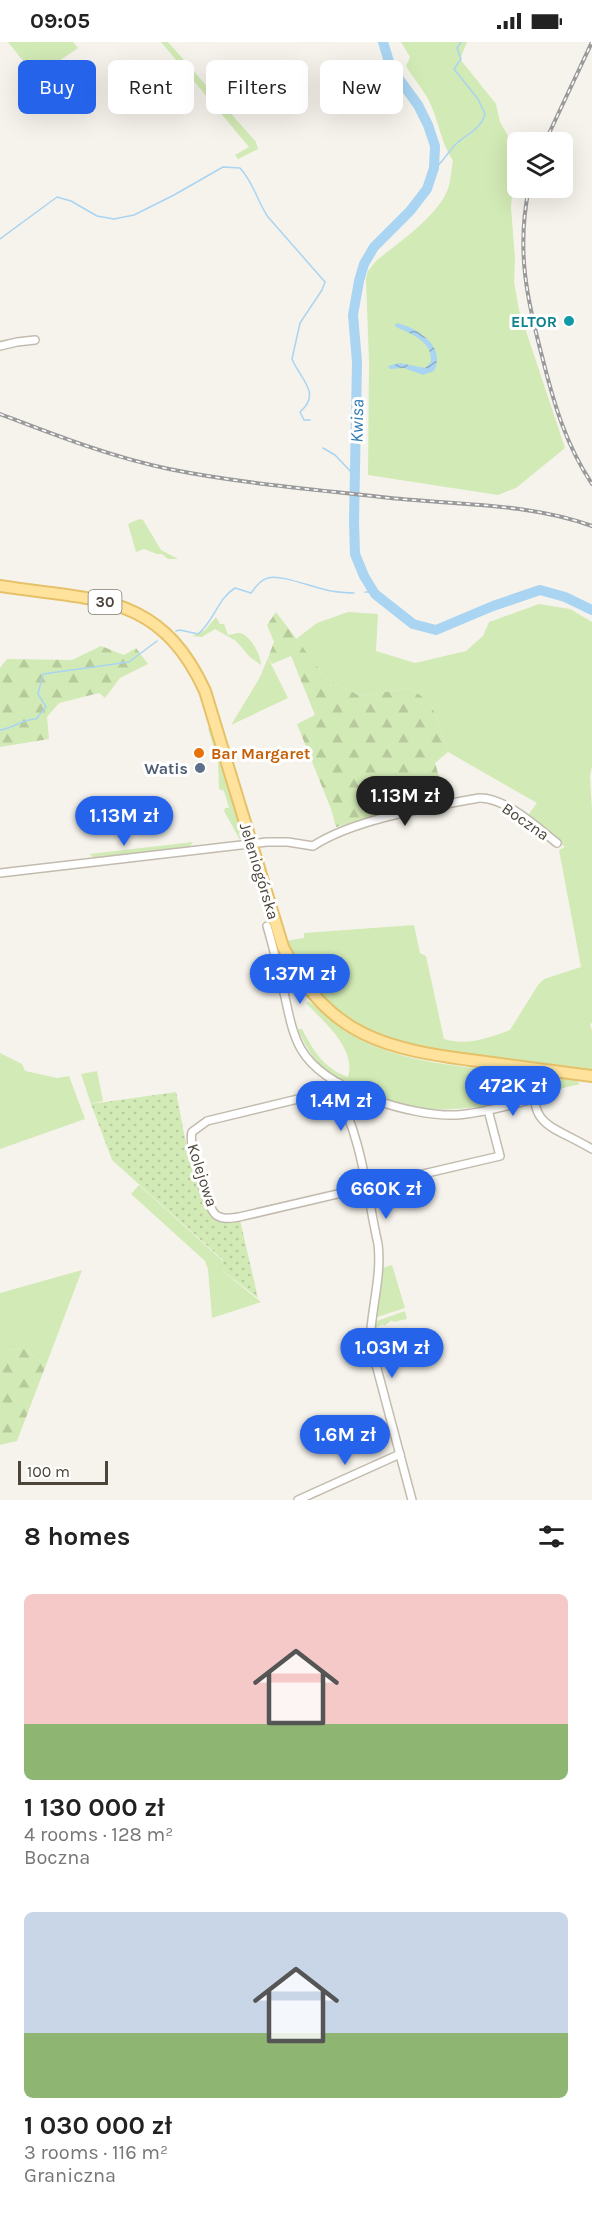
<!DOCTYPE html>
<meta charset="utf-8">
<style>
:root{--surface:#fff;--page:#f6f6f6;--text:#222;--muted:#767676;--accent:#2563eb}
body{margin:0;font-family:Karla,sans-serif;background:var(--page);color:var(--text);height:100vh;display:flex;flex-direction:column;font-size:22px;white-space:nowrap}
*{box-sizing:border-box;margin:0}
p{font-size:20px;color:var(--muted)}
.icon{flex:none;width:33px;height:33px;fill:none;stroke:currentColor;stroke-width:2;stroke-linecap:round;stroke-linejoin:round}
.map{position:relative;height:1458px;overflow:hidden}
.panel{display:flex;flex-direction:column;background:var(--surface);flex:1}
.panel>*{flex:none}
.banner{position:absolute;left:18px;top:18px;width:556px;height:54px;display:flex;gap:12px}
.tools{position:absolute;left:507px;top:90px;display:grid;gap:12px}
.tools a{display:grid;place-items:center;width:66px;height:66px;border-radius:9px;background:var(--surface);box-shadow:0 6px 24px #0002;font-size:30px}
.scale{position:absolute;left:18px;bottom:15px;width:90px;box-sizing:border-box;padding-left:6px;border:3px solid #4b4439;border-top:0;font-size:16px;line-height:21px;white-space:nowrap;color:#4b4439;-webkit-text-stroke:4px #fff;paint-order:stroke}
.price{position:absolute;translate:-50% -51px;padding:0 14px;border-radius:21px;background:var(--accent);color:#fff;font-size:20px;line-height:39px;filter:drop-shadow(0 2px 3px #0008)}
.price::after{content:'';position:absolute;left:50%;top:36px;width:18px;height:14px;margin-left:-9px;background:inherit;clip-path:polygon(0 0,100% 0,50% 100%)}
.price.on{background:#222;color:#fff}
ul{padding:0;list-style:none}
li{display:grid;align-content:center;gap:12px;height:318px;padding:0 24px}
li span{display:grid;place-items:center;height:186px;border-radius:9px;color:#555}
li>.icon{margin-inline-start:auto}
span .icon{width:108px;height:108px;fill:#fffc;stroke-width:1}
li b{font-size:26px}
h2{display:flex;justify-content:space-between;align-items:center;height:72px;padding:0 24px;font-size:26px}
.chip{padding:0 21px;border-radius:9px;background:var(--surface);box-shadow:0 6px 24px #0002;font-size:21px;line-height:54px}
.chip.on{background:var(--accent);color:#fff}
.status{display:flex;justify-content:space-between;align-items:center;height:42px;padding:0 30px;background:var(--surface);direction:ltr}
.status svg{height:16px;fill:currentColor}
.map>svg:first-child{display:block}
.green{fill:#d2eab5}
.forest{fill:url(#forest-firs)}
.garden{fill:url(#garden-dots)}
.water{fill:url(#water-waves)}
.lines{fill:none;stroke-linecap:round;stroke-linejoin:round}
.stream{stroke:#a9d4f2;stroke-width:1.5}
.river{stroke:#a9d4f2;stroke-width:10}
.street-casing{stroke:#c2bbae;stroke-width:10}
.primary-casing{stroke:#e6c16a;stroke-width:14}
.street{stroke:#fff;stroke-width:7}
.primary{stroke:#ffe39c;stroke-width:10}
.rail-casing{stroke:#9a9a9a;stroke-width:4}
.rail{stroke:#fff;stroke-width:1.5;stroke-dasharray:4.5;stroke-linecap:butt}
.culture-dot{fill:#0f9aa8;stroke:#fff;stroke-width:2}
.food-dot{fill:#e8710a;stroke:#fff;stroke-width:2}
.service-dot{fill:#5c6f8a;stroke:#fff;stroke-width:2}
.labels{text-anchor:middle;stroke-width:6;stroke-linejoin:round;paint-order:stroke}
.shield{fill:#fff;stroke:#817c74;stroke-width:1.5}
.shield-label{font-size:15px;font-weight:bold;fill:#4b4439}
.culture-label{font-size:16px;font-weight:bold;fill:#0d838f;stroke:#fff;text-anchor:end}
.food-label{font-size:16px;font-weight:bold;fill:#c56008;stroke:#fff;text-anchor:start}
.service-label{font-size:16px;font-weight:bold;fill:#4e5e75;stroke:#fff;text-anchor:end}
.street-label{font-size:16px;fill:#4b4439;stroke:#fff}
.water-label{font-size:18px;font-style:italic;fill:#2e7ab2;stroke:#fff}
</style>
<div class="status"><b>09:05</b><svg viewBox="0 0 49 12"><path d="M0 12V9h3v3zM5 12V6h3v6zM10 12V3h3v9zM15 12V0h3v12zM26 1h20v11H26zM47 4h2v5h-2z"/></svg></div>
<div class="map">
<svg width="592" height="1458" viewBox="0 0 592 1458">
<defs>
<pattern id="forest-firs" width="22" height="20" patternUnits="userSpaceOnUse" patternTransform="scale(1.5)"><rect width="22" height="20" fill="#d2eab5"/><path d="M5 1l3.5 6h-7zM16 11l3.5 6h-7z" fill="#b6ca9c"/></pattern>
<pattern id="garden-dots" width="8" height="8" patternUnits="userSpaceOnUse" patternTransform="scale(1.5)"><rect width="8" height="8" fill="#d2eab5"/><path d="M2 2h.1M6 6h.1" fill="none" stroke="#b6ca9c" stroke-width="1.8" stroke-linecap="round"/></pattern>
<pattern id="water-waves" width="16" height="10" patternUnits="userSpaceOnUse" patternTransform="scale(1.5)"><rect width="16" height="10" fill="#a9d4f2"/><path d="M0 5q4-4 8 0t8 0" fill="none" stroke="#8caec5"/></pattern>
</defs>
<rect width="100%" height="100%" fill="#f6f3ec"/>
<!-- green -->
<g class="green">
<polygon points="8,0 73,0 78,6 36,35"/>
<polygon points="161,0 168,0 256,100 258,107 238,117 235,113 249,105"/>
<path d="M401 0H467L460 17 496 62 500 80 516 108 511 165 515 217 514 240 519 268 565 406 516 446 498 453 368 433 369 320 366 237 368 229 376 219C398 201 438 174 448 147 451 138 451 128 453 119 441 101 439 80 430 61 424 48 413 36 406 24L410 15Z"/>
<polygon points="139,477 143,478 161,508 178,517 168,517 162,512 157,512 144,507 136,510 128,482"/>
<path d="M539 562 570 567 592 580V724L590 734 592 769V981L590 982 592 989V1030L408 1004 373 993 344 975 309 942 285 899 304 896V891L414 883 420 911 426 914 444 997C466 1004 489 996 510 988L538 943 544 937 581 925 559 808 565 805 526 776 537 761 448 710 431 661 410 646 360 654 326 636 296 597 317 581 348 570 378 572 376 609 415 621 466 609 483 594 489 580Z"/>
<path d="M216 575 220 582H224L228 593C231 593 236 591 239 591 250 592 261 613 261 623L250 615 236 599 215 587 202 595 192 594 205 588Z"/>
<polygon points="268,616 288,656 231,683 259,637"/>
<polygon points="211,682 244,789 240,798 224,769 225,766 229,766 224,749 219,747 218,718 208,687"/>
<polygon points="193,800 188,807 95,818 90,812"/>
<path d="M309 959C319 968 329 978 341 986 394 1023 462 1023 524 1032 528 1036 529 1038 527 1044 522 1067 440 1069 420 1066 390 1060 346 1045 323 1025 311 1015 304 1000 297 987H302C313 1008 324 1027 348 1035 357 1007 323 979 306 961Z"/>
<polygon points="0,1011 22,1022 25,1029 30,1030 57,1036 69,1034 85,1077 0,1107"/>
<polygon points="97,1029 103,1059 91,1062 81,1032"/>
<polygon points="545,1035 576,1038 580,1042 539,1052 539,1041"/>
<polygon points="139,1143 223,1219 218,1225 261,1260 212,1276 208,1227 205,1219 131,1152"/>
<polygon points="392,1223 405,1266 374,1276 383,1226"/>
<polygon points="82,1228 46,1323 23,1306 9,1308 0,1313 0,1251"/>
<polygon points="405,1269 407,1277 393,1280 392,1278 384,1284 383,1282 377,1285 385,1296 392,1293 393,1298 378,1306 376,1305 374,1280"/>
</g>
<!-- forest -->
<g class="forest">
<polygon points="276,570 326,636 360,654 410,646 431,661 448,710 435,721 446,758 336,785 331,767 297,682 315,673 291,614 272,622 268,616 274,600 267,583"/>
<polygon points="101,604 124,613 136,606 148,622 120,636 105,656 99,651 59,661 47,675 49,697 0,705 0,626 7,617 72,618"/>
<polygon points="23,1306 46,1323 17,1399 0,1403 0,1313 9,1308"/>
</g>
<!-- garden -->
<path class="garden" d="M176 1050C183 1081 193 1163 222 1179 227 1182 235 1179 240 1178L258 1256 218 1225 223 1218 112 1118 91 1062Z"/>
<!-- water -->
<path class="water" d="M396 281C417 285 447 305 434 329L423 333 404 326 390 327 388 324 400 321 425 326 431 320C433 301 413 292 398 286L395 284Z"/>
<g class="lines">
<!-- stream -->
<g class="stream">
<path d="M434 126C444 120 446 112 454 104 464 93 481 88 485 72L478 57 454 27 461 17 457 6 461 0"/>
<path d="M0 197 57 155 71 159 97 174 114 177 134 173 174 153 223 125 240 126C254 141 257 159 268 175L325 240 322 248 300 281 292 317C300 337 322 351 300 370L304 378H310"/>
<polyline points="323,406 335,413 355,434"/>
<polyline points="365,550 374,550"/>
<path d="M176 589 180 588 198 592C214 580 217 557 235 546L251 551C256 545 260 538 268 536 281 532 314 546 331 549 338 550 346 551 354 551"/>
<path d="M0 688C13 686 24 677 36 677L46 665 38 652 43 632 129 620 157 599"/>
</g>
<!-- river -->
<polyline class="river" points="383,0 391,26 418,63 428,83 435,104 434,126 427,147 410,169 374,205 364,222 359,239 353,273 357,320 354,480 355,512 364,534 375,552 413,582 436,588 493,564 540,548 565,555 592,568"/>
<!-- street casing -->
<g class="street-casing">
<g id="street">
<polyline points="0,304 17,300 35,298"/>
<path d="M0 831 267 800H288L313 804C354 777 430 765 479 756 505 755 538 786 557 801"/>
<path d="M267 884C274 907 279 931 285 955 289 973 292 991 301 1007 325 1049 412 1075 457 1073 482 1071 508 1064 533 1057"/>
<path d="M536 1026C527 1086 548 1081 592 1107"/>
<path d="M339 1041 335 1048C361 1090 367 1153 378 1202 382 1234 371 1267 370 1300L412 1458"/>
<path d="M335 1048 207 1079 192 1090C188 1102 206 1164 216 1173 223 1178 231 1176 239 1175L500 1114 488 1068"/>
<polyline points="298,1458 400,1412"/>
</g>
</g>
<!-- primary casing -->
<g class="primary-casing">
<path id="primary" d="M0 544C94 559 159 549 205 649L283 905C329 995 385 1007 478 1019 516 1024 554 1029 592 1034"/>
</g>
<!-- street -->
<use href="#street" class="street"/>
<!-- primary -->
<use href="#primary" class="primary"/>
<!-- rail casing -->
<g class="rail-casing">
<g id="rail">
<polyline points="545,100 592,0"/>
<path d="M529 146C516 208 527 258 543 318 554 362 566 403 592 442"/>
<path d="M0 372C55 393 111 415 169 427 238 441 310 447 381 455 450 463 526 460 592 484"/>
</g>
</g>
<!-- rail -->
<use href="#rail" class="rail"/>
</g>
<!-- markers -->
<circle class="culture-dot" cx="569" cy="279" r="6"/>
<circle class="food-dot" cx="199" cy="711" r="6"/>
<circle class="service-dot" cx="200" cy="726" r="6"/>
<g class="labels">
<!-- shield labels -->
<rect class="shield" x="88.5" y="548" width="33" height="24" rx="4.5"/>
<g class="shield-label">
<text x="105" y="565">30</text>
</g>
<!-- culture labels -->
<g class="culture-label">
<text x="557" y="285">ELTOR</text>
</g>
<!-- food labels -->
<g class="food-label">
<text x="211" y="717">Bar Margaret</text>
</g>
<!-- service labels -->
<g class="service-label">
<text x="188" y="732">Watis</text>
</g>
<!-- street labels -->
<g class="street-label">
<text transform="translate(526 779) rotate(35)" y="6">Boczna</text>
<text transform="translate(260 829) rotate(73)" y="6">Jeleniogórska</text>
<text transform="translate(203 1133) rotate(72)" y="6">Kolejowa</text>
</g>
<!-- water labels -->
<g class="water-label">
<text transform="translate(357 379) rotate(-89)" y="6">Kwisa</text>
</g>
</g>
</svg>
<div class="tools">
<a><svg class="icon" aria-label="layers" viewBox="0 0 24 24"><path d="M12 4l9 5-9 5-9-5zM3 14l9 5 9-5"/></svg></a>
</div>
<div class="scale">100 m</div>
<b class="price on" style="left:405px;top:785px">1.13M zł</b>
<b class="price" style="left:124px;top:805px">1.13M zł</b>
<b class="price" style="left:300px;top:963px">1.37M zł</b>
<b class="price" style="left:513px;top:1075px">472K zł</b>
<b class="price" style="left:341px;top:1090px">1.4M zł</b>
<b class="price" style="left:386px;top:1178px">660K zł</b>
<b class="price" style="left:392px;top:1337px">1.03M zł</b>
<b class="price" style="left:345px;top:1424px">1.6M zł</b>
<div class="banner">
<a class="chip on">Buy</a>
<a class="chip">Rent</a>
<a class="chip">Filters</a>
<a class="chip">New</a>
</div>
</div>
<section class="panel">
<h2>8 homes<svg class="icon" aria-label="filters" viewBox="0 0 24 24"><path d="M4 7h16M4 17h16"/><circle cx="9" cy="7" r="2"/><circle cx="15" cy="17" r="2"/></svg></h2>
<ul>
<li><span style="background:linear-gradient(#f6c9c9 70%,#8fb573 0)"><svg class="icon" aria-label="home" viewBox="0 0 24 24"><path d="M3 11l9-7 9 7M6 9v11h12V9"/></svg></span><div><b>1 130 000 zł</b><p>4 rooms · 128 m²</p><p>Boczna</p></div></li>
<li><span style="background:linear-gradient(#c9d6e8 65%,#8fb573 0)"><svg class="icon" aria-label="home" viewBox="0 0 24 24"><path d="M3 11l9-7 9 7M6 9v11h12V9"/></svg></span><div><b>1 030 000 zł</b><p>3 rooms · 116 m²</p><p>Graniczna</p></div></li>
</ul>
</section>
